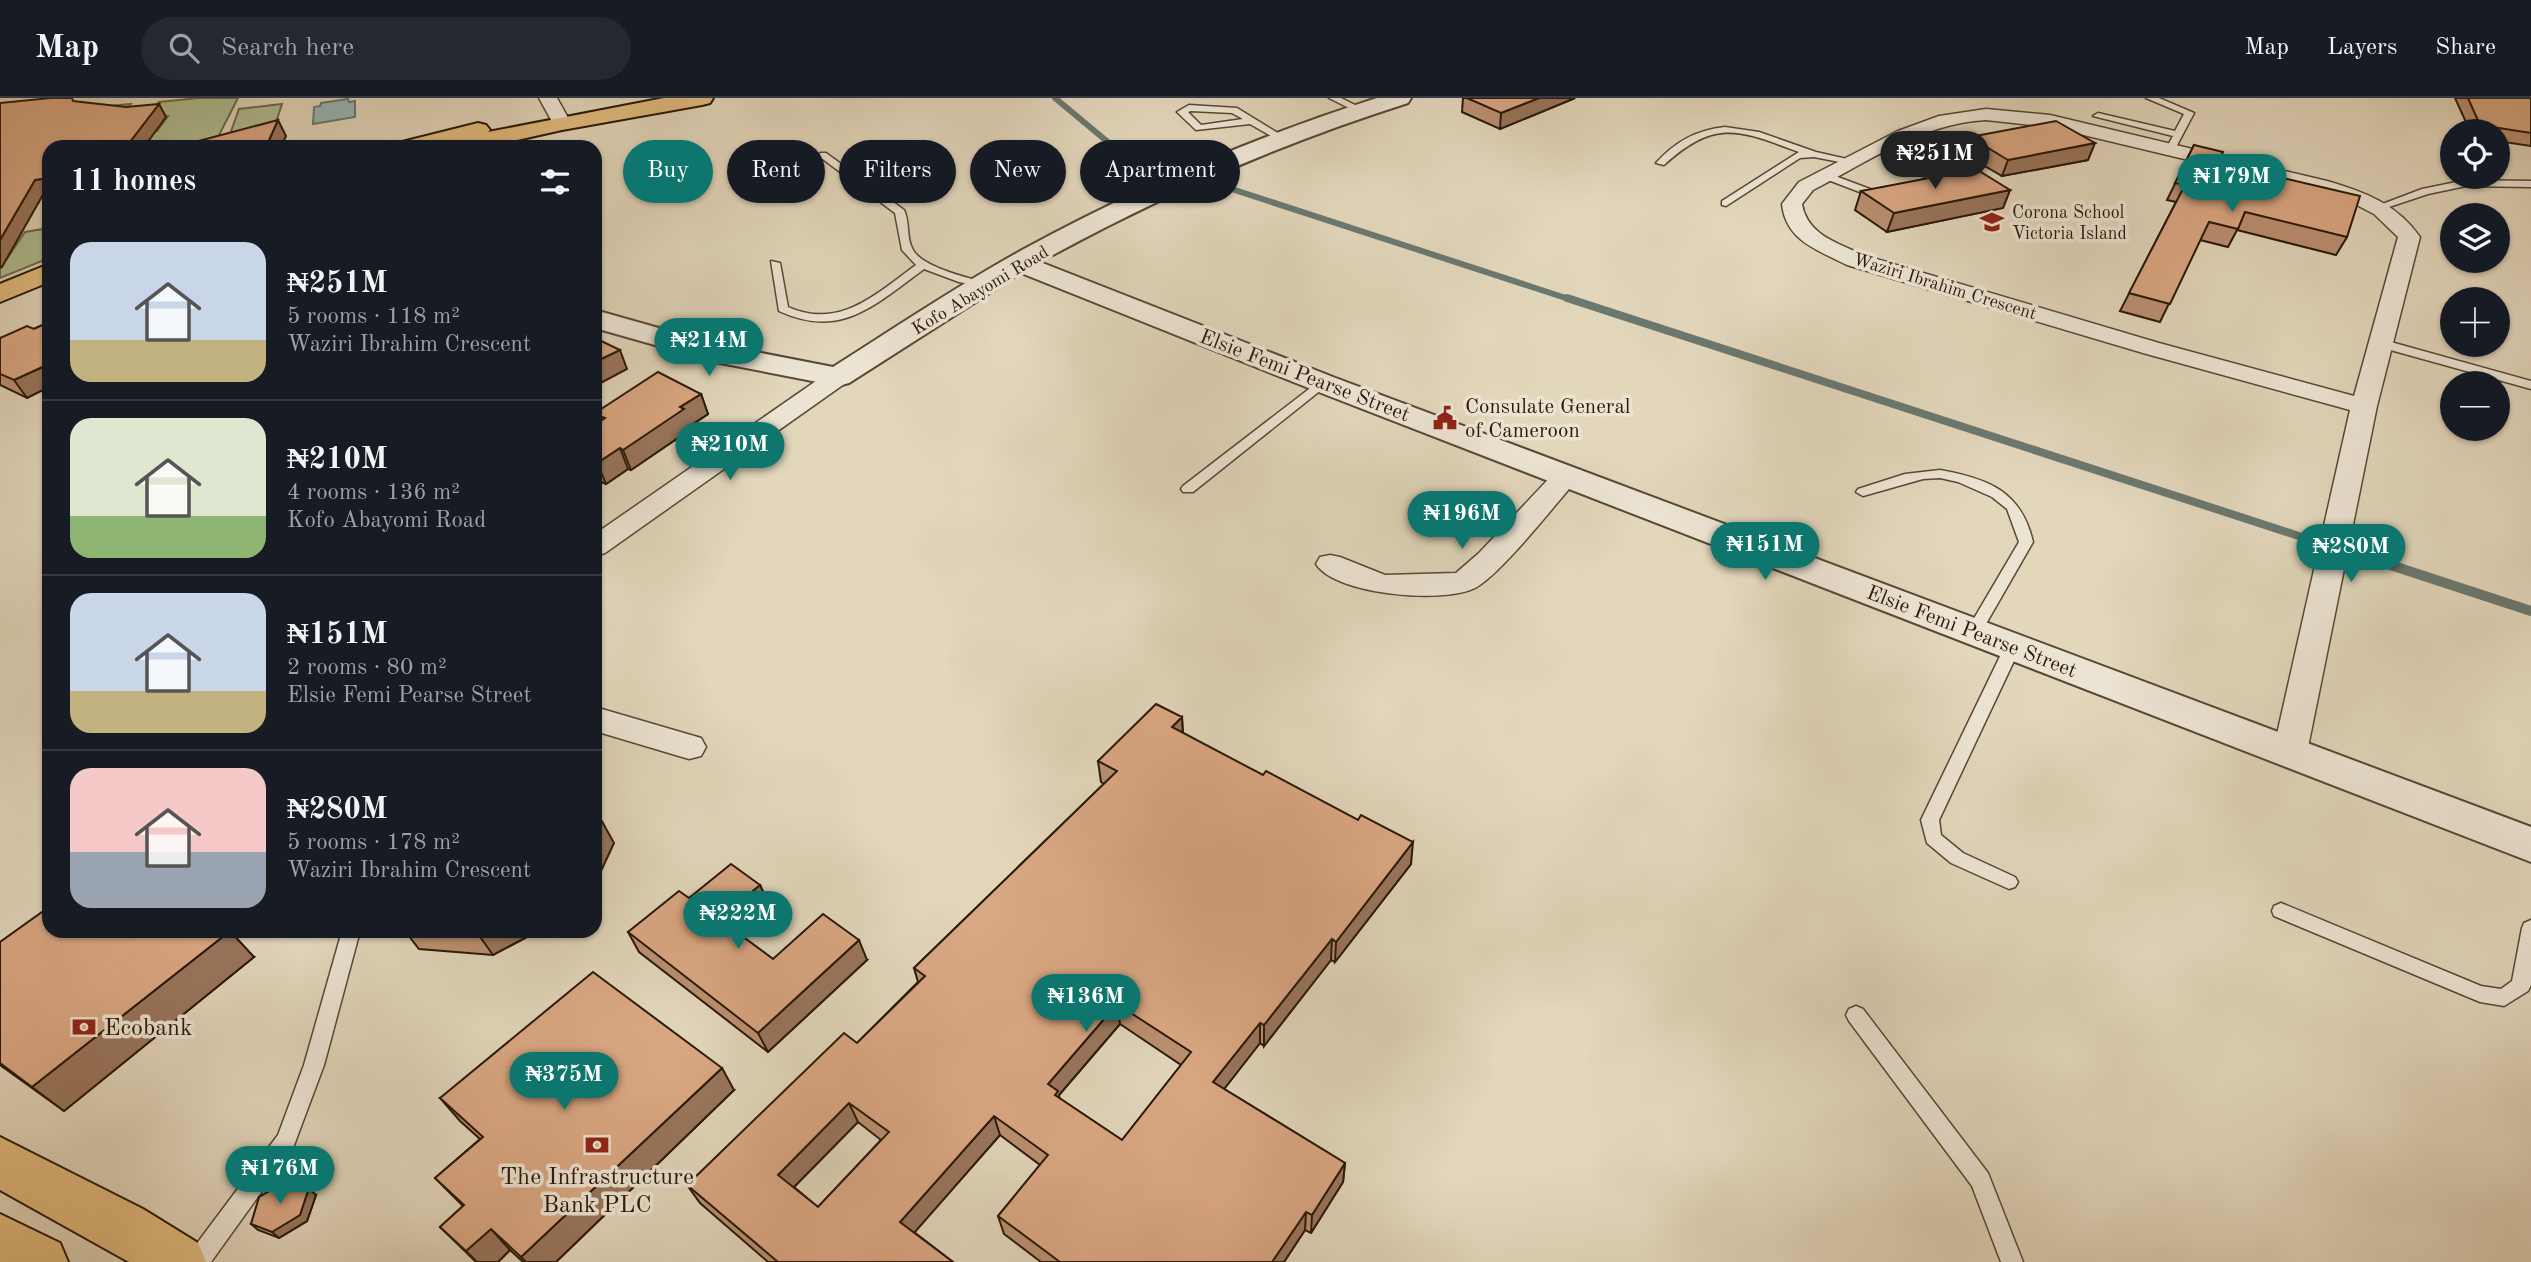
<!DOCTYPE html>
<meta charset="utf-8">
<style>
:root{--surface:#171b24;--page:#242831;--text:#f1f3f6;--muted:#9ea1a6;--line:#363941;--accent:#0f766e}
body{margin:0;font-family:"Old Standard TT",serif;background:var(--page);color:var(--text);height:100vh;display:flex;flex-direction:column;font-size:26px;white-space:nowrap}
*{box-sizing:border-box;margin:0}
p{font-size:23px;color:var(--muted)}
.icon{flex:none;width:38px;height:38px;fill:none;stroke:currentColor;stroke-width:2;stroke-linecap:round;stroke-linejoin:round}
.map{position:relative;flex:1;overflow:hidden}
.panel{position:absolute;left:42px;top:42px;width:560px;height:798px;display:flex;flex-direction:column;background:var(--surface);border-radius:21px;box-shadow:0 2px 5px #0004}
.panel>*{flex:none}
.hud{position:absolute;left:623px;top:42px;width:665px;height:63px;display:flex;gap:14px}
.tools{position:absolute;left:2440px;top:21px;display:grid;gap:14px}
.tools a{display:grid;place-items:center;width:70px;height:70px;border-radius:50%;background:var(--surface);box-shadow:0 2px 5px #0004;font-size:35px}
.price{position:absolute;translate:-50% -60px;padding:0 16px;border-radius:24px;background:var(--accent);color:#fff;font-size:23px;line-height:46px;filter:drop-shadow(0 2px 4px #0008)}
.price::after{content:'';position:absolute;left:50%;top:42px;width:21px;height:16px;margin-left:-10px;background:inherit;clip-path:polygon(0 0,100% 0,50% 100%)}
.price.selected{background:#222;color:#fff}
ul{padding:0;list-style:none}
li{display:flex;align-items:center;gap:21px;height:175px;padding:0 28px}
li+li{border-top:2px solid var(--line)}
li span{display:grid;place-items:center;flex:none;width:196px;height:140px;border-radius:21px;color:#555}
li>.icon{margin-inline-start:auto}
span .icon{width:84px;height:84px;fill:#fffc;stroke-width:1}
li b{font-size:30px}
h2{display:flex;justify-content:space-between;align-items:center;height:84px;padding:0 28px;font-size:30px}
.pill{padding:0 24px;border-radius:32px;background:var(--surface);box-shadow:0 2px 5px #0004;font-size:24px;line-height:63px}
.pill.selected{background:var(--accent);color:#fff}
header{display:flex;align-items:center;gap:42px;box-sizing:border-box;height:98px;padding:0 35px;background:var(--surface);border-bottom:2px solid var(--line)}
header strong{font-size:33px}
nav{display:flex;gap:38px;margin-inline-start:auto;font-size:24px}
.search{width:490px;height:63px;background:var(--page);display:flex;align-items:center;gap:18px;box-sizing:border-box;padding:0 24px;border-radius:38px;color:var(--muted);font-size:26px}
.map>svg:first-child{display:block}
.green{fill:#b0be92;stroke:#6c6b4d;stroke-width:2}
.water{fill:#96b8b6;stroke:#6a7870;stroke-width:2}
.lines{fill:none;stroke-linecap:round;stroke-linejoin:round}
.stream-far2{stroke:#6a7870;stroke-width:6}
.stream-far1{stroke:#6a7870;stroke-width:8}
.stream{stroke:#6a7870;stroke-width:10}
.service-casing{stroke:#574835;stroke-width:3}
.minor-casing{stroke:#574835;stroke-width:3}
.tertiary-casing{stroke:#574835;stroke-width:4}
.trunk-casing{stroke:#291808;stroke-width:4}
.service{fill:#ece4d3;fill-rule:evenodd}
.minor{fill:#ece4d3;fill-rule:evenodd}
.tertiary{fill:#ece4d3;fill-rule:evenodd}
.trunk{fill:#e1bb7e;fill-rule:evenodd}
.wall{fill:#bb9071;stroke:#291808;stroke-width:2;fill-rule:evenodd}
.shaded-wall{fill:#99755c;stroke:#291808;stroke-width:2}
.building{fill:#daa783;stroke:#291808;stroke-width:2;fill-rule:evenodd}
.labels{text-anchor:middle;stroke-width:7;stroke-linejoin:round;paint-order:stroke}
.far-poi-label{font-size:18px;fill:#291808;stroke:#ece4d3;text-anchor:start}
.far-street-label{font-size:18px;fill:#291808;stroke:#ece4d3}
.street-label{font-size:21px;fill:#291808;stroke:#ece4d3}
.poi-label{font-size:21px;fill:#291808;stroke:#ece4d3;text-anchor:start}
.near-poi-label{font-size:24px;fill:#291808;stroke:#ece4d3;text-anchor:start}
</style>
<header>
<strong>Map</strong>
<div class="search"><svg class="icon" aria-label="search" viewBox="0 0 24 24"><circle cx="10" cy="10" r="6"/><path d="M15 15l6 6"/></svg>Search here</div>
<nav><a>Map</a><a>Layers</a><a>Share</a></nav>
</header>
<div class="map">
<svg width="2531" height="1164" viewBox="0 0 2531 1164">
<rect width="100%" height="100%" fill="#e2d6bb"/>
<filter id="stains"><feTurbulence type="fractalNoise" baseFrequency=".00286" numOctaves="4"/><feColorMatrix values="0 0 0 0 .2 0 0 0 0 .09 0 0 0 0 .02 0 0 0 .5 -.17"/></filter>
<radialGradient id="worn" r=".72"><stop offset=".6" stop-color="#630" stop-opacity="0"/><stop offset="1" stop-color="#630" stop-opacity=".3"/></radialGradient>
<!-- green -->
<g class="green">
<polygon points="199,0 238,0 213,49 74,49 86,10 131,6 108,38 157,33 168,18 148,19 159,4"/>
<polygon points="282,6 273,33 229,39 239,11"/>
<polygon points="49,130 49,160 0,180 0,171 25,134"/>
</g>
<!-- water -->
<polygon class="water" points="348,1 349,4 355,3 355,19 313,26 314,9 320,8 321,5"/>
<g class="lines">
<!-- stream-far2 -->
<g class="stream-far2">
<polyline points="1055,0 1115,50 1150,63"/>
<polyline points="1201,81 1572,202"/>
</g>
<!-- stream-far1 -->
<polyline class="stream-far1" points="1567,200 2299,438"/>
<!-- stream -->
<polyline class="stream" points="2375,462 2531,513"/>
<!-- service casing -->
<g class="service-casing">
<g id="service">
<polygon points="1329,0 1341,0 1365,12 1357,14"/>
<polygon points="2146,0 2159,0 2194,15 2174,53 2166,51 2173,38 2093,18 2098,15 2175,33 2184,16"/>
<path d="M1189 7 1237 10 1286 40 1278 42 1250 26 1196 32 1177 14ZM1191 13 1232 15 1243 21 1201 27 1188 14Z"/>
<path d="M1725 29 1759 34 1816 54 1860 64 1855 67 1814 59 1800 60 1726 108 1722 107V103L1799 54C1739 32 1716 20 1664 67L1656 65C1675 44 1696 32 1725 29Z"/>
<polygon points="1877,50 1883,50 1935,73 1937,80 1920,91 1912,91 1912,87 1927,79 1926,77 1877,54"/>
<path d="M820 55H826L904 112C910 124 906 138 912 150 920 169 966 179 986 185V189L959 184 924 171C876 206 841 242 779 213L771 163 780 165 788 209C840 232 876 196 916 167L902 152 895 115 820 59Z"/>
<polygon points="1827,75 1886,97 1887,99 1878,101 1823,80 1822,78"/>
<polygon points="2466,82 2531,83 2531,89 2466,88 2428,96 2377,113 2372,110 2422,91"/>
<polygon points="2380,241 2531,283 2531,291 2376,248 2374,245"/>
<polygon points="1322,281 1328,285 1326,288 1193,394 1183,394 1181,391 1183,388"/>
<path d="M1940 372C1989 381 2021 393 2033 444L1979 538 1974 539 1966 534 2019 444 2007 411 1992 399 1958 384 1940 380 1923 381 1863 398 1856 394 1858 391 1905 376Z"/>
<polygon points="2013,543 2021,548 1939,722 1941,737 1963,755 2015,779 2018,784 2015,789 2009,791 1951,765 1927,745 1921,722 2005,548"/>
<polygon points="2281,805 2481,888 2501,891 2512,883 2522,830 2524,825 2531,822 2531,887 2528,893 2504,908 2480,904 2274,818 2272,813 2274,808"/>
<polygon points="342,833 360,833 324,967 293,1050 211,1164 186,1164 189,1156 278,1037 304,967"/>
<polygon points="1856,908 1863,911 1988,1075 2023,1164 2001,1164 1972,1088 1849,923 1846,917 1849,911"/>
</g>
</g>
<!-- minor casing -->
<g class="minor-casing">
<g id="minor">
<polygon points="539,0 557,0 571,25 569,29 555,29"/>
<path d="M1986 11 2050 17 2327 83C2365 94 2397 106 2420 139L2377 308 2307 654 2302 663 2290 666 2278 663 2273 654 2350 312 2143 255 1847 167C1818 152 1786 143 1782 106L1799 84 1898 33 1939 18ZM1986 22 2050 29 2314 92 2351 104 2374 116 2398 139 2354 298 2159 245 1863 157C1838 145 1807 137 1802 106L1813 92C1867 64 1923 25 1986 22Z"/>
<polygon points="838,272 847,274 850,279 847,284 605,455 595,458 595,436 829,274"/>
<path d="M1566 370 1575 372 1579 378 1575 384C1554 408 1500 477 1475 490 1444 506 1335 497 1316 466L1320 459 1330 457 1340 459 1385 477 1456 475 1479 455 1557 372Z"/>
<polygon points="595,609 701,640 706,649 701,658 689,661 595,633"/>
</g>
</g>
<!-- tertiary casing -->
<g class="tertiary-casing">
<path id="tertiary" d="M1377 0H1411L1408 5C1279 46 1158 99 1040 164L1333 279 2531 729V764L1311 291 1021 175 849 285 838 288 715 264 595 230V212L715 246 833 269C896 229 957 188 1022 152 1136 90 1254 39 1377 0Z"/>
</g>
<!-- trunk casing -->
<g class="trunk-casing">
<g id="trunk">
<polygon points="664,0 713,0 710,5 702,7 562,32 486,49 398,49 402,44 478,25 486,27 490,32 488,34"/>
<polygon points="49,166 49,184 0,204 0,186"/>
<polygon points="0,1039 143,1111 198,1145 206,1164 129,1164 0,1092"/>
<polygon points="0,1116 60,1145 68,1164 0,1164"/>
</g>
</g>
<!-- service -->
<use href="#service" class="service"/>
<!-- minor -->
<use href="#minor" class="minor"/>
<!-- tertiary -->
<use href="#tertiary" class="tertiary"/>
<!-- trunk -->
<use href="#trunk" class="trunk"/>
</g>
<!-- wall -->
<g class="wall">
<polygon points="1463,0 1575,0 1500,31 1462,14"/>
<polygon points="2455,0 2531,0 2531,48 2497,43 2497,33 2470,33"/>
<polygon points="1970,39 2088,62 2002,78 1964,56"/>
<polygon points="2194,47 2218,65 2347,139 2336,157 2237,132 2228,149 2200,142 2160,224 2120,213 2176,104 2167,102"/>
<polygon points="2010,92 2003,110 1887,134 1855,112 1861,93"/>
<polygon points="49,224 49,289 27,300 0,287 0,240 34,231"/>
<polygon points="701,296 708,316 690,328 691,331 631,372 628,371 606,386 595,381 595,327 598,325 595,318 595,315"/>
<path d="M1182 619 1183 635 1411 766 1335 864 1331 862 1264 948 1260 945 1224 991 1345 1065 1343 1084 1311 1135 1305 1132 1284 1164H1041L1004 1136 998 1118 1040 1067 1000 1037 914 1134 953 1164H768L700 1105 687 1087 857 945 918 884 914 870 1104 686 1101 684 1098 663ZM1120 926 1181 967 1122 1042 1059 1000V997ZM858 1024 881 1042 818 1109 794 1089Z"/>
<polygon points="760,787 769,807 737,835 773,861 867,862 768,954 639,854 628,834 689,800"/>
<polygon points="405,833 538,833 493,857 419,851"/>
<polygon points="0,844 254,859 64,1013 0,967"/>
<polygon points="734,992 556,1164 523,1164 510,1152 498,1164 476,1164 440,1129 463,1108 435,1080 480,1041 460,1023 440,1000"/>
<polygon points="316,1097 307,1123 279,1140 258,1132 251,1126"/>
</g>
<!-- shaded-wall -->
<g class="shaded-wall">
<polygon points="1539,0 1575,0 1500,31 1501,15"/>
<polygon points="159,6 166,19 144,49 126,49"/>
<polygon points="278,22 286,38 281,49 266,49"/>
<polygon points="2095,45 2088,62 2002,78 2008,62"/>
<polygon points="49,80 49,94 44,95 2,169 0,170 0,142 35,82"/>
<polygon points="2010,92 2003,110 1887,134 1894,115"/>
<polygon points="620,252 627,271 595,288 595,264"/>
<polygon points="49,266 49,289 27,300 14,282"/>
<polygon points="701,296 708,316 690,328 691,331 631,372 623,352 680,309"/>
<polygon points="620,350 628,371 606,386 597,365"/>
<polygon points="1182,619 1183,641 1172,629"/>
<polygon points="599,718 614,745 595,786 595,728"/>
<polygon points="1413,744 1411,766 1335,864 1336,844"/>
<polygon points="760,787 769,807 729,842 719,821"/>
<polygon points="230,833 254,859 64,1013 32,989"/>
<polygon points="476,833 538,833 493,857"/>
<polygon points="1332,841 1331,862 1264,948 1264,927"/>
<polygon points="859,842 867,862 768,954 758,935"/>
<polygon points="1117,906 1120,926 1059,997 1062,1012 1048,986"/>
<polygon points="1260,925 1260,945 1214,1004 1213,984"/>
<polygon points="722,970 734,992 556,1164 526,1164 521,1159"/>
<polygon points="849,1005 858,1024 788,1095 778,1077"/>
<polygon points="994,1018 1000,1037 908,1142 900,1124"/>
<polygon points="1345,1065 1343,1084 1311,1135 1312,1117"/>
<polygon points="309,1090 316,1097 307,1123 279,1140 272,1134"/>
<polygon points="1306,1114 1305,1132 1284,1164 1272,1164"/>
<polygon points="491,1131 510,1152 498,1164 477,1164 466,1153"/>
</g>
<!-- building -->
<g class="building">
<polygon points="51,0 72,0 73,3 126,9 159,6 126,49 49,49 49,80 35,82 0,142 0,5"/>
<polygon points="1467,0 1539,0 1501,15"/>
<polygon points="2468,0 2531,0 2531,35 2480,27"/>
<polygon points="278,22 266,49 192,49 191,45"/>
<polygon points="2056,23 2095,45 2008,62 1970,39"/>
<polygon points="2194,47 2223,54 2218,65 2360,98 2347,139 2245,114 2238,131 2209,124 2170,206 2129,195 2185,87 2175,85"/>
<polygon points="1976,71 2010,92 1894,115 1861,93"/>
<polygon points="49,224 49,266 14,282 0,276 0,240 27,228 34,231"/>
<polygon points="595,240 620,252 595,264"/>
<polygon points="658,274 701,296 680,309 684,311 623,352 620,350 597,365 595,364 595,327 605,320 595,316 595,315"/>
<path d="M1156 606 1182 619 1172 629 1263 677 1266 673 1358 722 1361 717 1413 744 1336 844 1332 841 1264 927 1260 925 1213 984 1345 1065 1312 1117 1306 1114 1272 1164H1060L998 1118 1048 1057 994 1018 900 1124 953 1164H778L687 1087 844 935 857 945 925 878 914 870 1117 673 1098 663ZM1117 906 1191 954 1122 1042 1055 997 1058 993 1048 986ZM849 1005 889 1034 818 1109 778 1077Z"/>
<polygon points="595,712 599,718 595,728"/>
<polygon points="731,766 760,787 719,821 773,861 823,816 859,842 758,935 628,834 679,793 689,800"/>
<polygon points="49,809 49,833 230,833 32,989 0,965 0,844"/>
<polygon points="593,874 722,970 521,1159 491,1131 466,1153 440,1129 464,1107 435,1080 483,1039 440,1000"/>
<polygon points="289,1082 309,1090 300,1117 272,1134 251,1126 259,1099"/>
</g>
<!-- icons -->
<defs>
<g id="school-bare" transform="scale(1.89)"><path d="M0-5L7-2L0 1L-7-2ZM-4 1L0 2.5L4 1V4Q0 6-4 4Z" fill="#8f2418" stroke="#ece4d3" stroke-width="2.5" paint-order="stroke"/></g>
<g id="civic-bare" transform="scale(1.89)"><path d="M-.6-6.5H3V-4.5H.6V-3L4-1V1h2V6H-6V1h2V-1L-.6-3ZM-1.2 2.5V6h2.4V2.5Z" fill="#8f2418" stroke="#ece4d3" stroke-width="2.5" paint-order="stroke"/></g>
<g id="bank-bare" transform="scale(1.89)"><path d="M-6-4H6V4H-6ZM0-2.3a2.3 2.3 0 1 0 0 4.6a2.3 2.3 0 1 0 0-4.6Z" fill="#8f2418" stroke="#ece4d3" stroke-width="2.5" paint-order="stroke"/></g>
</defs>
<g fill-rule="evenodd">
<use href="#school-bare" x="1992" y="124"/>
<use href="#civic-bare" x="1445" y="320"/>
<use href="#bank-bare" x="84" y="929"/>
<use href="#bank-bare" x="597" y="1047"/>
</g>
<g class="labels">
<!-- far-poi labels -->
<g class="far-poi-label">
<text x="2012" y="120">Corona School<tspan x="2012" dy="21">Victoria Island</tspan></text>
</g>
<!-- far-street labels -->
<g class="far-street-label">
<text transform="translate(1945 188) rotate(17)" y="6">Waziri Ibrahim Crescent</text>
<text transform="translate(980 192) rotate(-31)" y="6">Kofo Abayomi Road</text>
</g>
<!-- street labels -->
<g class="street-label">
<text transform="translate(1305 277) rotate(21)" y="7">Elsie Femi Pearse Street</text>
<text transform="translate(1972 533) rotate(21)" y="7">Elsie Femi Pearse Street</text>
</g>
<!-- poi labels -->
<g class="poi-label">
<text x="1465" y="315">Consulate General<tspan x="1465" dy="24">of Cameroon</tspan></text>
</g>
<!-- near-poi labels -->
<g class="near-poi-label">
<text x="104" y="937">Ecobank</text>
<text x="597" y="1086" text-anchor="middle">The Infrastructure<tspan x="597" dy="28">Bank PLC</tspan></text>
</g>
</g>
<rect width="100%" height="100%" filter="url(#stains)"/>
<rect width="100%" height="100%" fill="url(#worn)"/>
</svg>
<div class="tools">
<a><svg class="icon" aria-label="locate" viewBox="0 0 24 24"><circle cx="12" cy="12" r="6"/><path d="M12 2v4M12 18v4M2 12h4M18 12h4"/></svg></a>
<a><svg class="icon" aria-label="layers" viewBox="0 0 24 24"><path d="M12 4l9 5-9 5-9-5zM3 14l9 5 9-5"/></svg></a>
<a>+</a>
<a>−</a>
</div>
<b class="price selected" style="left:1935px;top:93px">₦251M</b>
<b class="price" style="left:2232px;top:116px">₦179M</b>
<b class="price" style="left:709px;top:280px">₦214M</b>
<b class="price" style="left:730px;top:384px">₦210M</b>
<b class="price" style="left:1462px;top:453px">₦196M</b>
<b class="price" style="left:1765px;top:484px">₦151M</b>
<b class="price" style="left:2351px;top:486px">₦280M</b>
<b class="price" style="left:738px;top:853px">₦222M</b>
<b class="price" style="left:1086px;top:936px">₦136M</b>
<b class="price" style="left:564px;top:1014px">₦375M</b>
<b class="price" style="left:280px;top:1108px">₦176M</b>
<div class="hud">
<a class="pill selected">Buy</a>
<a class="pill">Rent</a>
<a class="pill">Filters</a>
<a class="pill">New</a>
<a class="pill">Apartment</a>
</div>
<section class="panel">
<h2>11 homes<svg class="icon" aria-label="filters" viewBox="0 0 24 24"><path d="M4 7h16M4 17h16"/><circle cx="9" cy="7" r="2"/><circle cx="15" cy="17" r="2"/></svg></h2>
<ul>
<li><span style="background:linear-gradient(#c9d6e8 70%,#c2b280 0)"><svg class="icon" aria-label="home" viewBox="0 0 24 24"><path d="M3 11l9-7 9 7M6 9v11h12V9"/></svg></span><div><b>₦251M</b><p>5 rooms · 118 m²</p><p>Waziri Ibrahim Crescent</p></div></li>
<li><span style="background:linear-gradient(#dfe7d0 70%,#8fb573 0)"><svg class="icon" aria-label="home" viewBox="0 0 24 24"><path d="M3 11l9-7 9 7M6 9v11h12V9"/></svg></span><div><b>₦210M</b><p>4 rooms · 136 m²</p><p>Kofo Abayomi Road</p></div></li>
<li><span style="background:linear-gradient(#c9d6e8 70%,#c2b280 0)"><svg class="icon" aria-label="home" viewBox="0 0 24 24"><path d="M3 11l9-7 9 7M6 9v11h12V9"/></svg></span><div><b>₦151M</b><p>2 rooms · 80 m²</p><p>Elsie Femi Pearse Street</p></div></li>
<li><span style="background:linear-gradient(#f6c9c9 60%,#9aa5b1 0)"><svg class="icon" aria-label="home" viewBox="0 0 24 24"><path d="M3 11l9-7 9 7M6 9v11h12V9"/></svg></span><div><b>₦280M</b><p>5 rooms · 178 m²</p><p>Waziri Ibrahim Crescent</p></div></li>
</ul>
</section>
</div>
